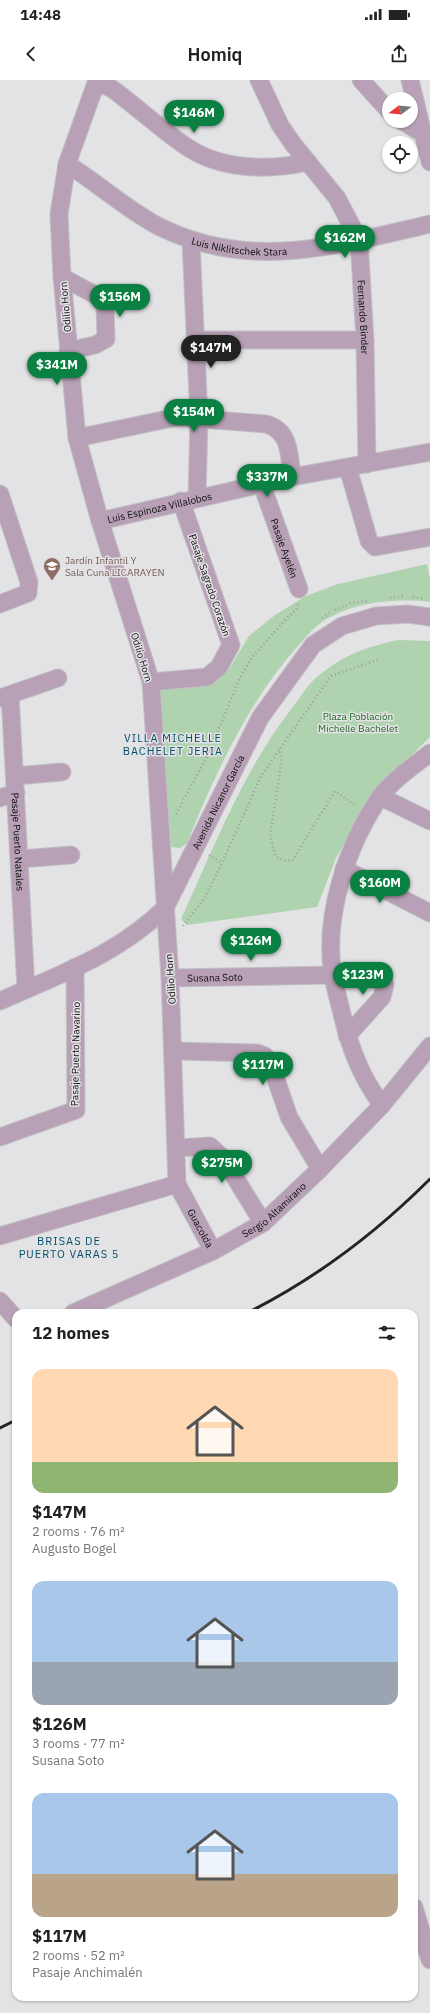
<!DOCTYPE html>
<meta charset="utf-8">
<style>
:root{--surface:#fff;--page:#f6f6f6;--text:#222;--muted:#767676;--accent:#0b8043}
body{margin:0;font-family:"IBM Plex Sans",sans-serif;background:var(--page);color:var(--text);height:100vh;display:flex;flex-direction:column;font-size:15px;white-space:nowrap}
*{box-sizing:border-box;margin:0}
p{font-size:13px;color:var(--muted)}
.icon{flex:none;width:22px;height:22px;fill:none;stroke:currentColor;stroke-width:2;stroke-linecap:round;stroke-linejoin:round}
.map{position:relative;flex:1;overflow:hidden}
.panel{position:absolute;left:12px;top:1229px;width:406px;height:692px;display:flex;flex-direction:column;background:var(--surface);border-radius:12px;box-shadow:0 1px 3px #0004}
.panel>*{flex:none}
.needle{width:26px;rotate:254deg}
.buttons{position:absolute;left:382px;top:12px;display:grid;gap:8px}
.buttons a{display:grid;place-items:center;width:36px;height:36px;border-radius:50%;background:var(--surface);box-shadow:0 1px 3px #0004;font-size:20px}
.price{position:absolute;translate:-50% -34px;padding:0 9px;border-radius:14px;background:var(--accent);color:#fff;font-size:13px;line-height:26px;filter:drop-shadow(0 1px 2px #0008)}
.price::after{content:'';position:absolute;left:50%;top:24px;width:12px;height:9px;margin-left:-6px;background:inherit;clip-path:polygon(0 0,100% 0,50% 100%)}
.price.on{background:#222;color:#fff}
ul{padding:0;list-style:none}
li{display:grid;align-content:center;gap:8px;height:212px;padding:0 20px}
li span{display:grid;place-items:center;height:124px;border-radius:12px;color:#555}
li>.icon{margin-inline-start:auto}
span .icon{width:72px;height:72px;fill:#fffc;stroke-width:1}
li b{font-size:17px}
h2{display:flex;justify-content:space-between;align-items:center;height:48px;padding:0 20px;font-size:17px}
.status{display:flex;justify-content:space-between;align-items:center;height:28px;padding:0 20px;background:var(--surface);direction:ltr}
.status svg{height:11px;fill:currentColor}
header{display:flex;justify-content:space-between;align-items:center;height:52px;padding:0 20px;background:var(--surface);font-size:18px;font-weight:600}
.map>svg:first-child{display:block}
.green{fill:#afd2af}
.lines{fill:none;stroke-linecap:round;stroke-linejoin:round}
.minor-casing{stroke:#c1c1c3;stroke-width:19}
.path{stroke:#9e9ea1;stroke-width:2.5;stroke-dasharray:1 3;stroke-linecap:butt}
.minor{stroke:#b8a1b6;stroke-width:17}
.rail{stroke:#242425;stroke-width:3}
.labels{text-anchor:middle;stroke-width:3;stroke-linejoin:round;paint-order:stroke}
.street-label{font-size:10px;fill:#0c0c0d;stroke:#e3e3e6}
.education-label{font-size:10px;fill:#785e54;stroke:#e3e3e6;text-anchor:start}
.park-label{font-size:10px;fill:#206727;stroke:#e3e3e6}
.neighbourhood-label{font-size:11px;letter-spacing:1px;fill:#054e6b;stroke:#e3e3e6}
</style>
<div class="status"><b>14:48</b><svg viewBox="0 0 49 12"><path d="M0 12V9h3v3zM5 12V6h3v6zM10 12V3h3v9zM15 12V0h3v12zM26 1h20v11H26zM47 4h2v5h-2z"/></svg></div>
<header><svg class="icon" aria-label="back" viewBox="0 0 24 24"><path d="M15 5l-7 7 7 7"/></svg>Homiq<svg class="icon" aria-label="share" viewBox="0 0 24 24"><path d="M12 15V3M7 8l5-5 5 5M5 13v7h14v-7"/></svg></header>
<div class="map">
<svg width="430" height="1933" viewBox="0 0 430 1933">
<rect width="100%" height="100%" fill="#e3e3e6"/>
<!-- green -->
<g class="green">
<path d="M427 484 430 500V522C394 518 353 522 322 542 313 548 305 558 298 566 249 620 214 696 187 763L180 768 171 767 160 610 203 606 213 601 229 589 249 556 275 535 306 516 338 504Z"/>
<path d="M398 560 430 561V657L375 711 336 778 317 827 187 845 181 839C214 767 243 691 292 628 300 618 307 605 317 597 343 575 366 567 398 560Z"/>
</g>
<g class="lines">
<!-- minor casing -->
<g class="minor-casing">
<g id="minor">
<path id="s1" d="M259 0 280 45 293 64 337 118 359 160 365 260 367 384"/>
<polyline points="361,0 389,31"/>
<polyline points="410,0 430,82"/>
<path d="M97 3 111 8C136 26 158 47 184 65 219 90 267 91 308 82"/>
<polyline points="402,41 422,53"/>
<path id="s2" d="M67 84C99 104 127 130 160 147 251 192 338 165 430 144"/>
<polyline points="191,161 199,339 197,417"/>
<polyline points="62,197 99,217 105,225 106,259 95,265 68,271"/>
<polyline points="195,260 365,260"/>
<path d="M77 358 177 337 266 344C291 351 289 376 292 397"/>
<polyline points="348,388 369,461 375,467 430,457"/>
<path id="s3" d="M262 405 299 509"/>
<polyline points="0,414 29,502 28,513 0,524"/>
<path id="s4" d="M100 441 292 397 430 372"/>
<polyline points="151,602 207,597 219,587 231,565 181,421"/>
<path id="s5" d="M10 615 26 909"/>
<polyline points="0,618 58,598"/>
<polyline points="15,696 62,692"/>
<polyline points="381,717 430,741"/>
<polyline points="0,718 16,713"/>
<polyline points="20,779 71,775"/>
<polyline points="344,789 430,833"/>
<path id="s6" d="M170 898 332 895 376 899 385 905 382 917 347 956"/>
<path id="s7" d="M0 921C60 894 117 875 165 828L260 638 313 565 342 546 376 536 408 534 430 537"/>
<polyline points="174,971 257,973 265,976 270,982 289,1037 320,1089"/>
<path d="M382 1025C361 997 350 968 342 934 339 921 335 908 333 896 323 837 347 765 380 717 393 700 413 686 430 673"/>
<polyline points="0,1057 76,1030 75,887"/>
<polyline points="177,1068 210,1066 223,1078 263,1143"/>
<path id="s8" d="M177 1104 213 1171"/>
<polyline points="0,1156 177,1104 170,898 151,602 100,441 77,358 62,197 59,134 67,84 97,0"/>
<polyline points="0,1221 16,1239"/>
<path id="s9" d="M73 1233 213 1171 263 1143 320 1089 382 1025 430 966"/>
<polyline points="414,1827 430,1880"/>
</g>
</g>
<!-- path -->
<g class="path">
<polyline points="413,517 424,519"/>
<polyline points="390,518 406,516"/>
<polyline points="335,530 352,523 367,521"/>
<polyline points="322,538 331,532"/>
<polyline points="279,668 282,678 270,756 275,774 278,778 287,781 293,780 335,711 356,726"/>
<polyline points="176,734 208,675 239,600 252,577 289,536 296,530 299,523"/>
<polyline points="209,775 222,783"/>
<polyline points="183,846 204,819 222,783 261,696 331,596 380,579"/>
</g>
<!-- minor -->
<use href="#minor" class="minor"/>
<!-- rail -->
<g class="rail">
<path d="M247 1233C315 1199 376 1153 430 1099"/>
<polyline points="0,1348 16,1340"/>
</g>
</g>
<!-- icons -->
<defs>
<g id="school-pin" transform="scale(0.9)"><path d="M0 17L-7.5 6A9.5 9.5 0 1 1 7.5 6Z" fill="#8d6e63" stroke="#e3e3e6"/><path d="M0-5L7-2L0 1L-7-2ZM-4 1L0 2.5L4 1V4Q0 6-4 4Z" fill="#fff"/></g>
</defs>
<g fill-rule="evenodd">
<use href="#school-pin" x="52" y="486"/>
</g>
<g class="labels">
<!-- street labels -->
<g class="street-label">
<text dy="4" stroke="none"><textPath href="#s2" startOffset="195">Luis Niklitschek Stara</textPath></text>
<text transform="translate(65 227) rotate(-95)" y="4">Odilio Horn</text>
<text dy="4" stroke="none"><textPath href="#s1" startOffset="267">Fernando Binder</textPath></text>
<text dy="4" stroke="none"><textPath href="#s4" startOffset="61">Luis Espinoza Villalobos</textPath></text>
<text dy="4" stroke="none"><textPath href="#s3" startOffset="67">Pasaje Ayelén</textPath></text>
<text transform="translate(210 505) rotate(71)" y="4">Pasaje Sagrado Corazón</text>
<text transform="translate(142 577) rotate(73)" y="4">Odilio Horn</text>
<text dy="4" stroke="none"><textPath href="#s7" startOffset="309">Avenida Nicanor García</textPath></text>
<text dy="4" stroke="none"><textPath href="#s5" startOffset="147">Pasaje Puerto Natales</textPath></text>
<text dy="4" stroke="none"><textPath href="#s6" startOffset="45">Susana Soto</textPath></text>
<text transform="translate(170 899) rotate(-94)" y="4">Odilio Horn</text>
<text transform="translate(75 974) rotate(-89)" y="4">Pasaje Puerto Navarino</text>
<text dy="4" stroke="none"><textPath href="#s9" startOffset="227">Sergio Altamirano</textPath></text>
<text dy="4" stroke="none"><textPath href="#s8" startOffset="50">Guacolda</textPath></text>
</g>
<!-- education labels -->
<g class="education-label">
<text x="65" y="484">Jardín Infantil Y<tspan x="65" dy="12">Sala Cuna LICARAYEN</tspan></text>
</g>
<!-- park labels -->
<g class="park-label">
<text x="358" y="640">Plaza Población<tspan x="358" dy="12">Michelle Bachelet</tspan></text>
</g>
<!-- neighbourhood labels -->
<g class="neighbourhood-label">
<text x="173" y="662">VILLA MICHELLE<tspan x="173" dy="13">BACHELET JERIA</tspan></text>
<text x="69" y="1165">BRISAS DE<tspan x="69" dy="13">PUERTO VARAS 5</tspan></text>
</g>
</g>
</svg>
<div class="buttons">
<a><svg class="needle" viewBox="-14 -14 28 28"><path d="M0-13l5 13h-10z" fill="#e53935"/><path d="M0 13l5-13h-10z" fill="#767676"/></svg></a>
<a><svg class="icon" aria-label="locate" viewBox="0 0 24 24"><circle cx="12" cy="12" r="6"/><path d="M12 2v4M12 18v4M2 12h4M18 12h4"/></svg></a>
</div>
<b class="price" style="left:194px;top:54px">$146M</b>
<b class="price" style="left:345px;top:179px">$162M</b>
<b class="price" style="left:120px;top:238px">$156M</b>
<b class="price on" style="left:211px;top:289px">$147M</b>
<b class="price" style="left:57px;top:306px">$341M</b>
<b class="price" style="left:194px;top:353px">$154M</b>
<b class="price" style="left:267px;top:418px">$337M</b>
<b class="price" style="left:380px;top:824px">$160M</b>
<b class="price" style="left:251px;top:882px">$126M</b>
<b class="price" style="left:363px;top:916px">$123M</b>
<b class="price" style="left:263px;top:1006px">$117M</b>
<b class="price" style="left:222px;top:1104px">$275M</b>
<section class="panel">
<h2>12 homes<svg class="icon" aria-label="filters" viewBox="0 0 24 24"><path d="M4 7h16M4 17h16"/><circle cx="9" cy="7" r="2"/><circle cx="15" cy="17" r="2"/></svg></h2>
<ul>
<li><span style="background:linear-gradient(#ffd9b3 75%,#8fb573 0)"><svg class="icon" aria-label="home" viewBox="0 0 24 24"><path d="M3 11l9-7 9 7M6 9v11h12V9"/></svg></span><div><b>$147M</b><p>2 rooms · 76 m²</p><p>Augusto Bogel</p></div></li>
<li><span style="background:linear-gradient(#a9c7e8 65%,#9aa5b1 0)"><svg class="icon" aria-label="home" viewBox="0 0 24 24"><path d="M3 11l9-7 9 7M6 9v11h12V9"/></svg></span><div><b>$126M</b><p>3 rooms · 77 m²</p><p>Susana Soto</p></div></li>
<li><span style="background:linear-gradient(#a9c7e8 65%,#b9a48a 0)"><svg class="icon" aria-label="home" viewBox="0 0 24 24"><path d="M3 11l9-7 9 7M6 9v11h12V9"/></svg></span><div><b>$117M</b><p>2 rooms · 52 m²</p><p>Pasaje Anchimalén</p></div></li>
</ul>
</section>
</div>
